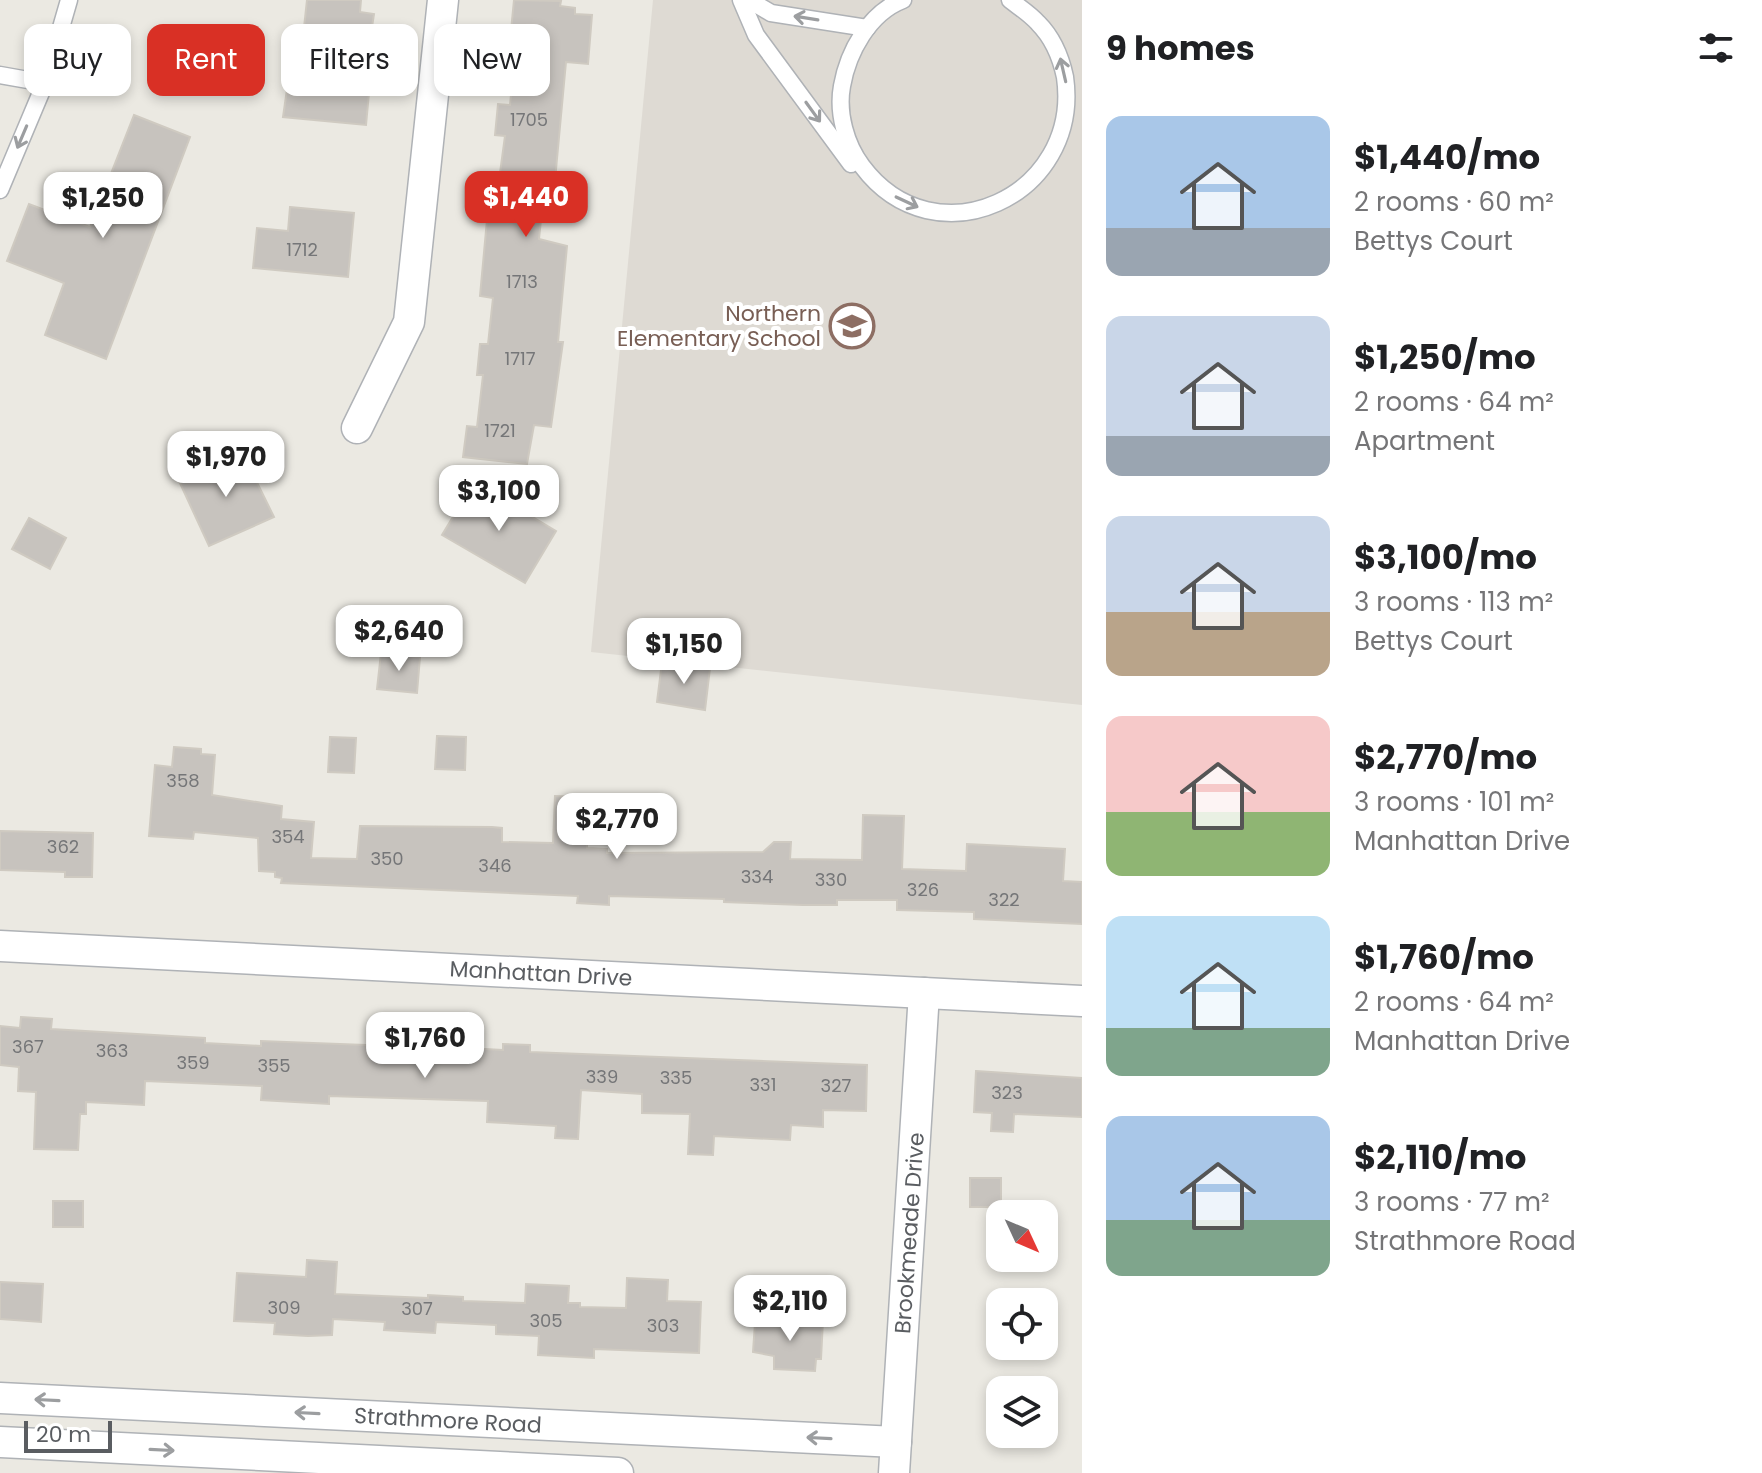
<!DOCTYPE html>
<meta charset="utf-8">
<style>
:root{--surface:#fff;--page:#f6f6f6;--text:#202124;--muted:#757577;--accent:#d93025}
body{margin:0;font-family:Poppins,sans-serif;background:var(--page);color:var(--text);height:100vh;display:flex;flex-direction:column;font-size:30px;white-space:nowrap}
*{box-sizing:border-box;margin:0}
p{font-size:26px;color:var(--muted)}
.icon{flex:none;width:44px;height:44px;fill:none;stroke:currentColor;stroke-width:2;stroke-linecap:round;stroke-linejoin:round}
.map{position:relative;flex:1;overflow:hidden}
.side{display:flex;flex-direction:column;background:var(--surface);width:680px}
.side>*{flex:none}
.top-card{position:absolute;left:24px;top:24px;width:760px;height:72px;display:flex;gap:16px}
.needle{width:52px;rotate:134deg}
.buttons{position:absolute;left:986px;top:1200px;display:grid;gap:16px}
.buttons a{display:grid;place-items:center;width:72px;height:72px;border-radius:16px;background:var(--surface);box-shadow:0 4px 12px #0003;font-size:40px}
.scale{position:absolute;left:24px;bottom:20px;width:88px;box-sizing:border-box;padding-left:8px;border:4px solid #5a5d61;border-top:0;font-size:22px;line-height:28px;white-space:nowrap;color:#5a5d61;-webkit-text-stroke:6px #fff;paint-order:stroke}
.price{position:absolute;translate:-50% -68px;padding:0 18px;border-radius:16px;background:#fff;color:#222;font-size:26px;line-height:52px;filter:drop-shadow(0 2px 4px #0008)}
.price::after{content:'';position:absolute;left:50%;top:48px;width:24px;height:18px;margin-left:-12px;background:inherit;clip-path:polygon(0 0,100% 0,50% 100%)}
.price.selected{background:var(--accent);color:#fff}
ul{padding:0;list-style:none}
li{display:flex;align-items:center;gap:24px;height:200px;padding:0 24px}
li span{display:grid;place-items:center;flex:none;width:224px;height:160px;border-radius:16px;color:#555}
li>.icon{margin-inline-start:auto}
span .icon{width:96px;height:96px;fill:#fffc;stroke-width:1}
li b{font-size:34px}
h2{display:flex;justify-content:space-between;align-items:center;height:96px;padding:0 24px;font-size:34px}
.chip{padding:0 28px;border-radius:16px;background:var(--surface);box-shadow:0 4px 12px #0003;font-size:28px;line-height:72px}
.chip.selected{background:var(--accent);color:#fff}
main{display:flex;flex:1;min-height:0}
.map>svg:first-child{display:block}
.education{fill:#dedad3}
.building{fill:#c7c3be;stroke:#cfcac1;stroke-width:2}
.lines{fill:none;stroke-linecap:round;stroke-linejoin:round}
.lane-casing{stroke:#afb2b6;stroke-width:19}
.street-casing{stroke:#afb2b6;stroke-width:33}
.lane{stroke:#fff;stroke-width:16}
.street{stroke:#fff;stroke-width:30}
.oneway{stroke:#9c9ea0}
.labels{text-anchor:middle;stroke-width:8;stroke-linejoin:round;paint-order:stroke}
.number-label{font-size:18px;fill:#757678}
.education-label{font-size:22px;fill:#785e54;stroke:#fff;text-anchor:end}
.street-label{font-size:22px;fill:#5a5d61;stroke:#fff}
</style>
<main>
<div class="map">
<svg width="1082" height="1473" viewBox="0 0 1082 1473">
<rect width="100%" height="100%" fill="#ebe9e2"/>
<!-- education -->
<polygon class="education" points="653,0 1082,0 1082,705 591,652"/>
<!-- building -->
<g class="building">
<polygon points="307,0 361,0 360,12 374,14 362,92 369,93 366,125 283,117 292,54 301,55"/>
<polygon points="514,0 561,1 560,6 575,8 575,14 592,15 588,64 566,62 554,191 544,190 539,239 567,246 558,342 563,342 551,427 534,425 527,464 463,457 467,426 477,427 483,375 477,375 480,344 488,344 493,298 480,296 490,187 498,188 505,136 495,135 498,104 510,105 516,41 510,41"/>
<polygon points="134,115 190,137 106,359 45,335 64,283 7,261 29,204 90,227"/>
<polygon points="290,207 354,213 348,277 253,268 257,228 288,231"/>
<polygon points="242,452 274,517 209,546 179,481"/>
<polygon points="474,482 556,531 525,583 442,535"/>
<polygon points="29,518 66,538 50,569 12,549"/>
<polygon points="381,653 420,657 417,693 377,689"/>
<polygon points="662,662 710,668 705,710 657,702"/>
<polygon points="437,736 466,737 465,770 435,769"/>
<polygon points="330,737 356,738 354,773 328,772"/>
<polygon points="174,747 201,749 201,754 215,755 212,795 282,806 281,819 314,822 311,858 357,859 360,826 492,827 502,828 502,842 553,843 555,796 583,797 581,838 587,838 587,848 607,849 607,853 763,852 774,842 791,842 790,859 862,860 863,815 904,816 902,869 966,871 967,844 1065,849 1063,881 1082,882 1082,924 974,919 974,912 897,910 897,900 837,900 837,905 803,905 724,902 724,899 609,896 609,905 577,903 578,896 281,883 282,878 275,877 275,872 259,871 258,838 194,832 193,839 149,836 155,765 172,767"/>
<polygon points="0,831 93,833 92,877 65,877 65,872 0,870"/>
<polygon points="21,1017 52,1019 51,1029 205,1038 205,1043 261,1046 261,1041 419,1047 420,1039 448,1040 447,1047 503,1050 503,1044 530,1045 530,1052 867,1065 866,1111 823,1110 823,1127 791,1125 790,1140 714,1136 713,1155 688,1154 690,1114 642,1113 642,1094 581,1090 578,1139 555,1138 556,1126 487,1122 488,1101 329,1096 329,1104 261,1100 262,1086 145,1081 144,1105 86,1102 86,1114 80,1114 78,1150 34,1149 36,1092 18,1091 19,1067 0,1065 0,1026 20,1028"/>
<polygon points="976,1071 1082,1078 1082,1117 1014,1114 1013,1132 991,1131 992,1113 974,1112"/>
<rect x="970" y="1178" width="31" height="29"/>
<rect x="53" y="1201" width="30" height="26"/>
<polygon points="307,1260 337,1262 335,1294 428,1298 428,1295 463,1297 463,1301 525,1303 526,1284 569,1286 568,1303 580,1303 580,1307 626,1308 627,1278 668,1280 667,1301 701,1302 699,1353 594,1349 594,1358 538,1355 539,1336 496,1334 496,1325 436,1322 435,1333 384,1330 385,1322 333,1319 332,1335 308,1336 274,1334 275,1323 234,1321 237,1273 306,1277"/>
<polygon points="0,1282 43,1284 41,1322 0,1319"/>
<polygon points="769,1318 823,1320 821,1359 816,1359 815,1371 774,1369 774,1356 753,1352 755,1323 768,1324"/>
</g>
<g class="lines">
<!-- lane casing -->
<g class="lane-casing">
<g id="lane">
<polyline points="741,0 756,35 851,164"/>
<polyline points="749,0 771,13 867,28"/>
<path d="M903 0C869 13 848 52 842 86 837 113 846 145 862 166 935 264 1082 196 1065 77 1061 58 1052 37 1038 23 1030 14 1019 7 1010 0"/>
<polyline points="0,75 45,83"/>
<polyline points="0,190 45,83 69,0"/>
</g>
</g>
<!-- street casing -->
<g class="street-casing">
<g id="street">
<polyline points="357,428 409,322 443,0"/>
<polyline points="0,946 1082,1001"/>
<polyline points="0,1398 896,1442"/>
<polyline points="0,1442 618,1473"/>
<polyline points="894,1473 924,993"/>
</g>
</g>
<!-- lane -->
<use href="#lane" class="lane"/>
<!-- street -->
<use href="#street" class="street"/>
</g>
<!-- one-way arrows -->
<defs><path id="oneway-shaft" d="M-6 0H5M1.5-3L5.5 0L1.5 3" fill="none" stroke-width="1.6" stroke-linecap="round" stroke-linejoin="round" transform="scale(2)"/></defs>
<g class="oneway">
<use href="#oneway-shaft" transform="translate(806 18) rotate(-171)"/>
<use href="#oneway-shaft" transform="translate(1063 70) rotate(-103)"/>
<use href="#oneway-shaft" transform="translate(813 112) rotate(54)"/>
<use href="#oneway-shaft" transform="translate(22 137) rotate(113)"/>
<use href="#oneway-shaft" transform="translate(907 202) rotate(25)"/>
<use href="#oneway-shaft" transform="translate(47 1400) rotate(-177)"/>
<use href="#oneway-shaft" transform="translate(307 1413) rotate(-177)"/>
<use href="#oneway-shaft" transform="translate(819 1438) rotate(-177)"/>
<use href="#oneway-shaft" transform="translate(162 1450) rotate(3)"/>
</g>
<!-- icons -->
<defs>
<g id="school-ring" transform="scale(2.3)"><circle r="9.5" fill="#fff" stroke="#8d6e63" stroke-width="1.5"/><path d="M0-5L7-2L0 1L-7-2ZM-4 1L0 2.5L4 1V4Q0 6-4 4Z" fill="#8d6e63"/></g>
</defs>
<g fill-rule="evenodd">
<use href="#school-ring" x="852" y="326"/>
</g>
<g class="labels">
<!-- number labels -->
<g class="number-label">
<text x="529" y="126">1705</text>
<text x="302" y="256">1712</text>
<text x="522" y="288">1713</text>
<text x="520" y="365">1717</text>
<text x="500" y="437">1721</text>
<text x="183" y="787">358</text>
<text x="288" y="843">354</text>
<text x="63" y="853">362</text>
<text x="387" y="865">350</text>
<text x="495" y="872">346</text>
<text x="757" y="883">334</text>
<text x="831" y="886">330</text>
<text x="923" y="896">326</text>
<text x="1004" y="906">322</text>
<text x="28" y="1053">367</text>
<text x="112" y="1057">363</text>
<text x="193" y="1069">359</text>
<text x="274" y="1072">355</text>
<text x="602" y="1083">339</text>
<text x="676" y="1084">335</text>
<text x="763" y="1091">331</text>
<text x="836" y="1092">327</text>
<text x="1007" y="1099">323</text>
<text x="284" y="1314">309</text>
<text x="417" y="1315">307</text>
<text x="546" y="1327">305</text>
<text x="663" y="1332">303</text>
</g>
<!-- education labels -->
<g class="education-label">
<text x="821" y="321">Northern<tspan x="821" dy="25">Elementary School</tspan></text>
</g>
<!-- street labels -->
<g class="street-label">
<text transform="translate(541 973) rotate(3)" y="8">Manhattan Drive</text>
<text transform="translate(909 1233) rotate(-86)" y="8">Brookmeade Drive</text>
<text transform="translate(448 1420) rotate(3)" y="8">Strathmore Road</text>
</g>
</g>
</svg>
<div class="buttons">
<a><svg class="needle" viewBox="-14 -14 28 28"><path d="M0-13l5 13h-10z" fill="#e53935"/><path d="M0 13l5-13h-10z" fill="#757577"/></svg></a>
<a><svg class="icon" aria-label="locate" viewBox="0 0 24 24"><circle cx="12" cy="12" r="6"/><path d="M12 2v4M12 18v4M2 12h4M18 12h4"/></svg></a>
<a><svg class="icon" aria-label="layers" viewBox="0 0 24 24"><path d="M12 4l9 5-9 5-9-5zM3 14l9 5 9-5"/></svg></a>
</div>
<div class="scale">20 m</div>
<b class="price selected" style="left:526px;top:239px">$1,440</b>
<b class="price" style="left:103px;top:240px">$1,250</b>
<b class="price" style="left:226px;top:499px">$1,970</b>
<b class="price" style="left:499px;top:533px">$3,100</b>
<b class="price" style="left:399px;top:673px">$2,640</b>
<b class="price" style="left:684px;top:686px">$1,150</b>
<b class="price" style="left:617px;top:861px">$2,770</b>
<b class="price" style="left:425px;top:1080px">$1,760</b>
<b class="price" style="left:790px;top:1343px">$2,110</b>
<div class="top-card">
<a class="chip">Buy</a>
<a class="chip selected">Rent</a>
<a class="chip">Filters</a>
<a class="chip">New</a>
</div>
</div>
<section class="side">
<h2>9 homes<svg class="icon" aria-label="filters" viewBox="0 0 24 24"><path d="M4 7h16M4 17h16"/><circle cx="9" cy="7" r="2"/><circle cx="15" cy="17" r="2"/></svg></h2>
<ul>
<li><span style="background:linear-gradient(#a9c7e8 70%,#9aa5b1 0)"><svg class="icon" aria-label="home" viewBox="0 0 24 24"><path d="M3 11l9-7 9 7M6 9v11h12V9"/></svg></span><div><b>$1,440/mo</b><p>2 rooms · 60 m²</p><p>Bettys Court</p></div></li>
<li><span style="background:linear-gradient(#c9d6e8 75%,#9aa5b1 0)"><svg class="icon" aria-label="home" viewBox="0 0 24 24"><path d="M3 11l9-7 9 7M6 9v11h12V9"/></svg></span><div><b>$1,250/mo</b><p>2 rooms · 64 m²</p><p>Apartment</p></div></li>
<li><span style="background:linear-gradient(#c9d6e8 60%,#b9a48a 0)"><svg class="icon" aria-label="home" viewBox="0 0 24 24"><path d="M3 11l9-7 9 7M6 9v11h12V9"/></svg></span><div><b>$3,100/mo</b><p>3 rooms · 113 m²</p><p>Bettys Court</p></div></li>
<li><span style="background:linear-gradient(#f6c9c9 60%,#8fb573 0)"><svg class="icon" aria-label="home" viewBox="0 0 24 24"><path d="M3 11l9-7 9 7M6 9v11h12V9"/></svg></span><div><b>$2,770/mo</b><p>3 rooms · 101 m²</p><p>Manhattan Drive</p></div></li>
<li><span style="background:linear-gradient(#bfe0f5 70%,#7fa58c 0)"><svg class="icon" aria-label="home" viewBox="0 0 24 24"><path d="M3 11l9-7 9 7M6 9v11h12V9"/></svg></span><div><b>$1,760/mo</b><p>2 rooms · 64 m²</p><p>Manhattan Drive</p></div></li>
<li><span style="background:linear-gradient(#a9c7e8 65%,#7fa58c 0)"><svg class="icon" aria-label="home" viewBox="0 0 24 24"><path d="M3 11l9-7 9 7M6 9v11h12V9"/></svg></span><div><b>$2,110/mo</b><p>3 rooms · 77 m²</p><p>Strathmore Road</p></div></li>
</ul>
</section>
</main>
